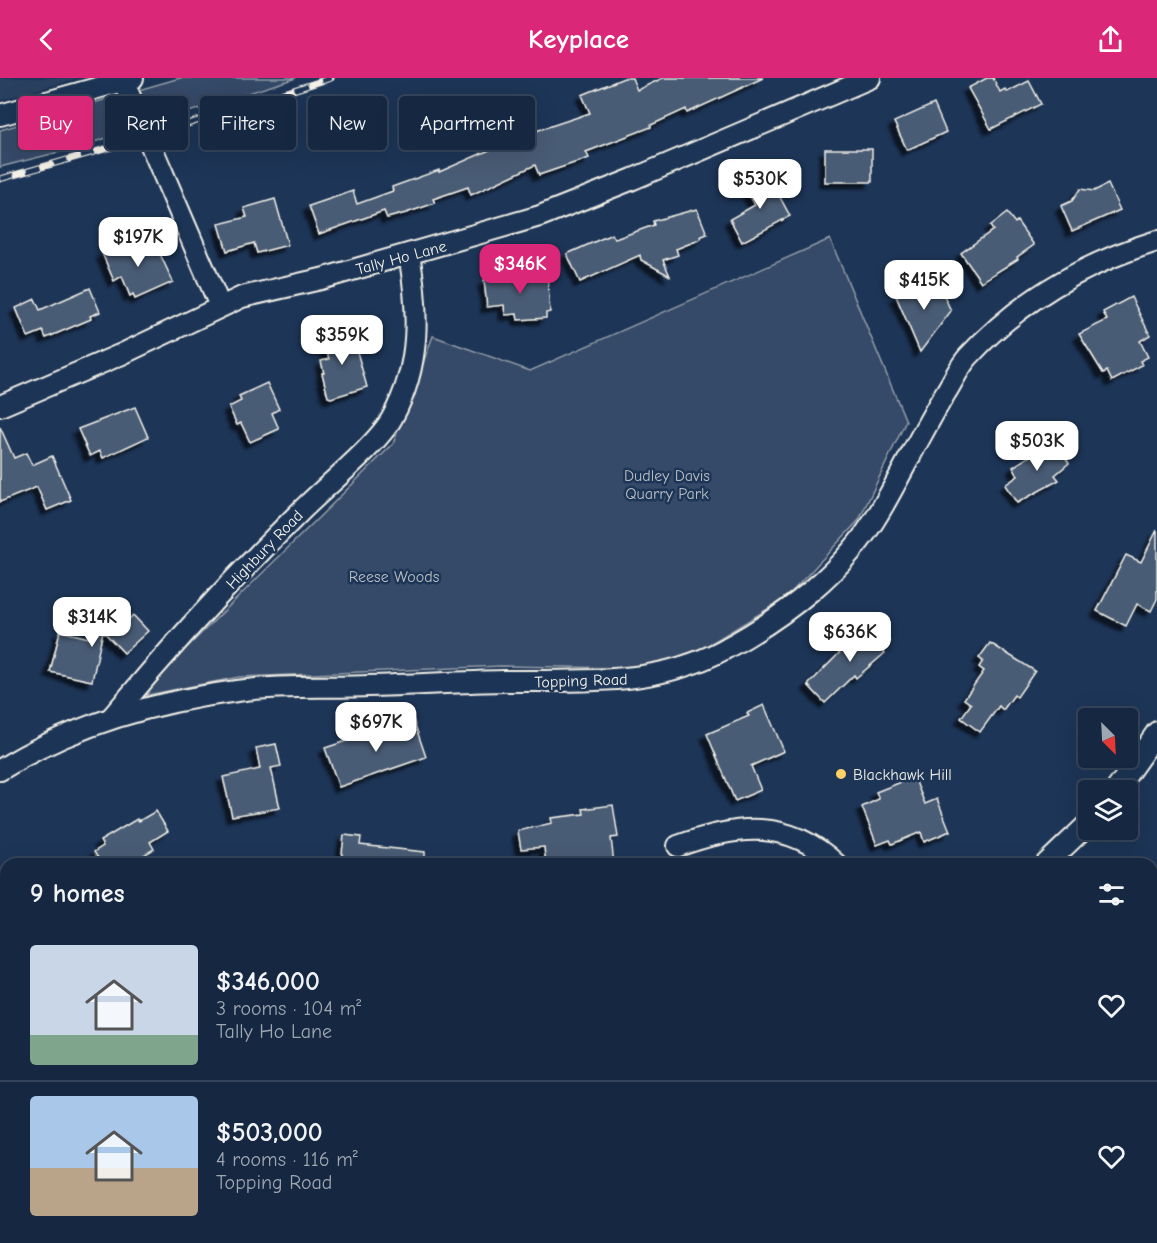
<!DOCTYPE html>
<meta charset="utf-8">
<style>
:root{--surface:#162841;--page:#23344c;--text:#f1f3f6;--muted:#9ea6b1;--line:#35445a;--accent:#db2777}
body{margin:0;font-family:"Comic Neue",sans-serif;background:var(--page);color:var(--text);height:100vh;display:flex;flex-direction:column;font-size:22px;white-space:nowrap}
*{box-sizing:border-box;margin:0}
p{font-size:20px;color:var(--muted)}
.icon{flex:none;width:33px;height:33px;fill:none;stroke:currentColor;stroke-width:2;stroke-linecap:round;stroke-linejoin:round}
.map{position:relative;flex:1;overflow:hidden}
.panel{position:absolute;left:0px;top:780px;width:1158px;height:386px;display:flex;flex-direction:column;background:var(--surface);border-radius:18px 18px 0 0;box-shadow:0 6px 24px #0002,0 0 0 2px var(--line)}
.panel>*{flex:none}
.guide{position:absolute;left:18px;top:18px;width:600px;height:54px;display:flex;gap:12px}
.needle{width:39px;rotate:156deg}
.controls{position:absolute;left:1078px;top:630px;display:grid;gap:12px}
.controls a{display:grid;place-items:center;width:60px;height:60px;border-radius:6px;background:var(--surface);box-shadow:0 6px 24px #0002,0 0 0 2px var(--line);font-size:30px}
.price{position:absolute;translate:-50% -51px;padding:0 14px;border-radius:12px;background:#fff;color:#222;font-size:20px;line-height:39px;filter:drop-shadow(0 2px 3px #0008)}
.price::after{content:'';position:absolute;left:50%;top:36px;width:18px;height:14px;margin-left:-9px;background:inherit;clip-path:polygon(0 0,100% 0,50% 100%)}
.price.current{background:var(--accent);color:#fff}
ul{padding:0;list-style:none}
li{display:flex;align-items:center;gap:18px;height:150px;padding:0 30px}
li+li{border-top:2px solid var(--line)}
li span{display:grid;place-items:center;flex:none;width:168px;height:120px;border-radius:6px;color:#555}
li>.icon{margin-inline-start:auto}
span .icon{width:72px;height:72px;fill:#fffc;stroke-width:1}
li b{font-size:26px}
h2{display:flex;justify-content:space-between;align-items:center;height:72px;padding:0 30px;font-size:26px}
.tag{padding:0 21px;border-radius:6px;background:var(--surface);box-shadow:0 6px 24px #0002,0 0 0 2px var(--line);font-size:21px;line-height:54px}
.tag.current{background:var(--accent);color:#fff}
header{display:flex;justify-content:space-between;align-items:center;height:78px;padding:0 30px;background:var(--accent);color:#fff;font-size:27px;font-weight:700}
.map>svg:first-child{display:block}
.built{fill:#2a4060}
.green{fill:#354a67;stroke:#949ea8;stroke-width:1.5}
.building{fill:#485b74;stroke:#f4f1e8;stroke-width:1.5;filter:url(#shadow)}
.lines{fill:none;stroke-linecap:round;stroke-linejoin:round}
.street-casing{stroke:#f4f1e8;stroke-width:24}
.street{stroke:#1d3557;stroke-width:20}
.rail-casing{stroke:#f4f1e8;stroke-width:7}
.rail{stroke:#1d3557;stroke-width:4.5;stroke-dasharray:14;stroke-linecap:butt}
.poi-dot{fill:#ffd166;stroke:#1d3557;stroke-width:2}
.labels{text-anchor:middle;stroke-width:5;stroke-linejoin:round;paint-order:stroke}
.street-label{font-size:16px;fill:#f4f1e8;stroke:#1d3557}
.park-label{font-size:16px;fill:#bbbfc1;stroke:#1d3557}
.poi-label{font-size:16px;fill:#f4f1e8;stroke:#1d3557;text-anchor:start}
</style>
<header><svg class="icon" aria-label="back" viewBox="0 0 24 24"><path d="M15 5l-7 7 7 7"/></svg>Keyplace<svg class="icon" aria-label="share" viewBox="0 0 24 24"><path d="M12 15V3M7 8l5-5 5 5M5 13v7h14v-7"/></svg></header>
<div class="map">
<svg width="1157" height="1165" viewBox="0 0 1157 1165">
<defs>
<filter id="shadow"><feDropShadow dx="-5.5" dy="5.5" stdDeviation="1.5" flood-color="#0009"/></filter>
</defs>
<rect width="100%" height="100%" fill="#1d3557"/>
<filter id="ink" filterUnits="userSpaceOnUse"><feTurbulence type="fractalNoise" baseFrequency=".0167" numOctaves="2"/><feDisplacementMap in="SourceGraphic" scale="12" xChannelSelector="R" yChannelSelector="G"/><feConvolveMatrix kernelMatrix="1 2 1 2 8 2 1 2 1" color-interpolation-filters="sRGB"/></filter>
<g filter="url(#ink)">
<!-- built -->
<polygon class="built" points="0,0 78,0 0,22"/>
<!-- green -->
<g class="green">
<polygon points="180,0 296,0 75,70 0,89 0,52"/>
<polygon points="830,161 906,343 859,442 787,519 705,569 668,582 624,590 502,588 239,599 137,619 393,366 433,258 530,293"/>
</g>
<!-- building -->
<g class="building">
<polygon points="624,0 632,0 637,12 663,0 763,0 687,35 686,31 651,47 651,49 586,74 589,80 539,97 535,87 471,117 468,109 433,121 435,125 406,135 387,140 384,133 319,156 309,128 353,113 357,126 393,113 392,109 439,92 439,94 524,57 590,35 582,17"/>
<polygon points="987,0 993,0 1000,14 1005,11 1007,14 1029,3 1041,26 991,51 968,10"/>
<polygon points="934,26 946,54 907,72 894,44"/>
<rect x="825" y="71" width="47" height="33"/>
<polygon points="768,97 790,138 742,164 730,141 755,127 745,109"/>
<polygon points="1108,106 1120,132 1072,153 1061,128 1072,123 1080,111 1094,113"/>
<polygon points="275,121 288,167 257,175 254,165 227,173 219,146 247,139 244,130"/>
<polygon points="697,131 707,156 700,159 701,161 676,171 678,177 663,182 670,198 641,182 640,177 580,204 567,176 612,156 615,161 654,147 653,143"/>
<polygon points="1007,135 1015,145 1017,143 1034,167 1017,179 1018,181 981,204 961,175 993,152 990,148"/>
<polygon points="154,163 173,204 135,221 133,216 130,218 122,198 114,203 102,175 124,165 128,174"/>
<polygon points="547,193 550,234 546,235 546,240 518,242 517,236 505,237 504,227 487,229 484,202 513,199 513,196"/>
<polygon points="937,202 951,233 920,274 896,218"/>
<polygon points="90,210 100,234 90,238 91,241 46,260 43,253 28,259 16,230 35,221 40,232"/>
<polygon points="1131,219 1150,257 1140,263 1148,279 1140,283 1142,287 1112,303 1107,293 1103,295 1079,256 1107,242 1103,234"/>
<polygon points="348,253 351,264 354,263 367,309 331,320 328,319 322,295 324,295 321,283 329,281 323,260"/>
<polygon points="267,305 279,331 272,335 279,351 250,364 241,345 237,347 229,329 241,323 239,318"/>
<polygon points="135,329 148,359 103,380 100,373 90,378 78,351"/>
<polygon points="0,349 14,380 26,375 32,387 52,378 71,422 47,432 37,409 0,424"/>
<polygon points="1054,362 1069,385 1055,397 1059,402 1017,425 1005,407 1018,398 1013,389"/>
<polygon points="1157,452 1157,521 1151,533 1137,526 1126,548 1097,533 1126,477 1141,484"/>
<polygon points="133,537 148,553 124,575 103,553 92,603 50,594 60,553 89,560 102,552 95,544 121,549"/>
<polygon points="876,548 890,564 882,572 885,575 856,600 854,597 825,625 808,607 864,550 869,555"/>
<polygon points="990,565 1035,593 1017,619 1014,617 1003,632 999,628 980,654 961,640 971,626 964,621 984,593 979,589 983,583 979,580"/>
<polygon points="764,627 784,673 751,688 761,712 735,723 707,656 749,638 747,635"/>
<polygon points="413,641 426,679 339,709 325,670"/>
<polygon points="276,666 281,688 271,690 280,730 232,738 223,699 260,691 256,670"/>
<polygon points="914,699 925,726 937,721 950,753 924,764 921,754 892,766 890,762 877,767 862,729 879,721 876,714"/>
<polygon points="613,727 618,759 611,760 614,786 546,786 544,769 521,771 518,753 552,745 551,740 584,736 583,731"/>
<polygon points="156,733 168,753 150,764 154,771 129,786 102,786 94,774 103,768 100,763 137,741 139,743"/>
<polygon points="344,757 361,759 360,767 425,774 425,786 341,786"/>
</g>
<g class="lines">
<!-- street casing -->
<g class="street-casing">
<g id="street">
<polyline points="122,0 220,228"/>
<polyline points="0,37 133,0"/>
<polyline points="0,328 122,276 242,219 321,201 540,138 633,101 870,0"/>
<path d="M112 639C172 567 236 497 303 431 326 408 378 366 392 340 421 288 419 233 409 176"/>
<path d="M0 692C72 647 153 624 237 613 279 607 324 610 367 608 412 607 458 604 503 603 579 602 654 609 723 572 783 540 845 493 880 433 903 394 922 353 946 314 953 303 959 289 968 279 1019 223 1085 185 1157 163"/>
<polyline points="1116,712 1157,654"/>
<path d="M678 768C735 747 788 740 836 786"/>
<polyline points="1046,786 1089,745"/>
<polyline points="0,1131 6,1127"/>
<polyline points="42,1165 43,1160"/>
<polyline points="472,1165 478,1160"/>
</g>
</g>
<!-- street -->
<use href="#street" class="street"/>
<!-- rail casing -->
<g class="rail-casing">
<polyline id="rail" points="0,101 147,59 331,0"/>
</g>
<!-- rail -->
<use href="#rail" class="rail"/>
</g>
</g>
<!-- markers -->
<circle class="poi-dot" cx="841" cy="696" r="6"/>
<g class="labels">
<!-- street labels -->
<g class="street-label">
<text transform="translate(401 179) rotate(-15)" y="6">Tally Ho Lane</text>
<text transform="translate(264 471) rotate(-46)" y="6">Highbury Road</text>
<text transform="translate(581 602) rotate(-2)" y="6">Topping Road</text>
</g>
<!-- park labels -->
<g class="park-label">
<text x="667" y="403">Dudley Davis<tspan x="667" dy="18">Quarry Park</tspan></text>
<text x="394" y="504">Reese Woods</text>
</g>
<!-- poi labels -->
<g class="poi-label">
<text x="853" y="702">Blackhawk Hill</text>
</g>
</g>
</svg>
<div class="controls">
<a><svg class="needle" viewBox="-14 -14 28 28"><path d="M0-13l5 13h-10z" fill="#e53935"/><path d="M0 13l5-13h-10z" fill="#9ea6b1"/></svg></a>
<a><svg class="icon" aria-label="layers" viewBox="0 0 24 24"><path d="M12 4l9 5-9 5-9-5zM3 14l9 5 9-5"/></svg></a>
</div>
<b class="price" style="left:760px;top:132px">$530K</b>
<b class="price" style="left:138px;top:190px">$197K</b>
<b class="price current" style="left:520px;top:217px">$346K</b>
<b class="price" style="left:924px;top:233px">$415K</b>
<b class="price" style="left:342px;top:288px">$359K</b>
<b class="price" style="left:1037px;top:394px">$503K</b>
<b class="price" style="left:92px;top:570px">$314K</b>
<b class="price" style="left:850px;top:585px">$636K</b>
<b class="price" style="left:376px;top:675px">$697K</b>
<div class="guide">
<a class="tag current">Buy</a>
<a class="tag">Rent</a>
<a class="tag">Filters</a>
<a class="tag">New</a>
<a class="tag">Apartment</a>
</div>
<section class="panel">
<h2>9 homes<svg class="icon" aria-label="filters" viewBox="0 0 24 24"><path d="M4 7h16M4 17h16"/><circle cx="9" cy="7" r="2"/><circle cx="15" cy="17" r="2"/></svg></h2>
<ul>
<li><span style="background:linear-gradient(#c9d6e8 75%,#7fa58c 0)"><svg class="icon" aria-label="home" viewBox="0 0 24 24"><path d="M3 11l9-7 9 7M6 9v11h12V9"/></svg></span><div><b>$346,000</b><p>3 rooms · 104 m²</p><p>Tally Ho Lane</p></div><svg class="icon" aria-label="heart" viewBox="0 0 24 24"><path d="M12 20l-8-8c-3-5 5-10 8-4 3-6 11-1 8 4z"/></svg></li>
<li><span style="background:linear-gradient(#a9c7e8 60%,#b9a48a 0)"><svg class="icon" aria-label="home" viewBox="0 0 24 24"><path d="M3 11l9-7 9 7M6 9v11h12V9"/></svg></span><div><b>$503,000</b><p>4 rooms · 116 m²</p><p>Topping Road</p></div><svg class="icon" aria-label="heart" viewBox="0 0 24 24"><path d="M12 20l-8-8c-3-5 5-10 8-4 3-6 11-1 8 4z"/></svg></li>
</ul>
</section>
</div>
